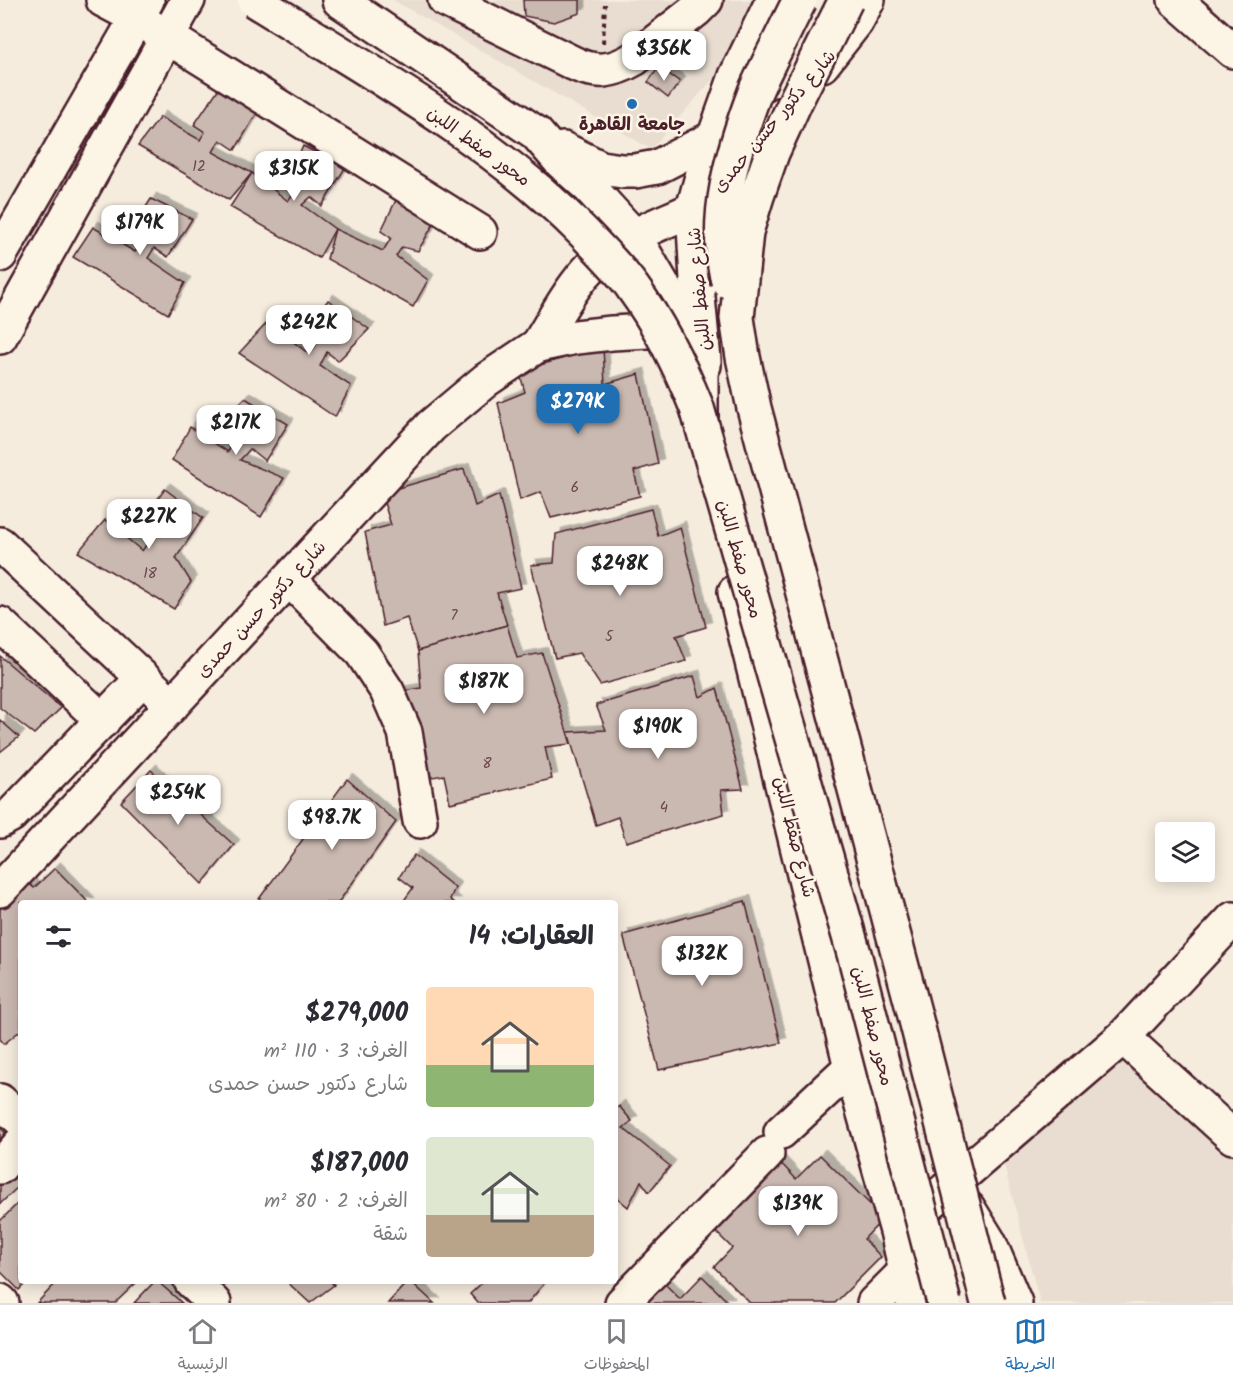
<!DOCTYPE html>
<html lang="ar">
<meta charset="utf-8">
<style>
:root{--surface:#fff;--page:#f2f2f3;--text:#2b2b33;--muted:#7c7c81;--line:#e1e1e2;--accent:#1f6fb2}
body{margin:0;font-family:Kalam,"Playpen Sans Arabic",sans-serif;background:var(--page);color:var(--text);direction:rtl;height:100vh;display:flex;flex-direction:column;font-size:22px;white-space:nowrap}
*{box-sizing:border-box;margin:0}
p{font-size:20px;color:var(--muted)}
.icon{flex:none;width:33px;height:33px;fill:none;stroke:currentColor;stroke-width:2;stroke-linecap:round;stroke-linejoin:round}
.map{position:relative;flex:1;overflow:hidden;direction:ltr}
.details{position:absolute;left:18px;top:900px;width:600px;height:384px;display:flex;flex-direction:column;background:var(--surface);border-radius:6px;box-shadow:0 3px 15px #0003;direction:rtl}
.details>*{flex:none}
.controls{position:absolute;left:1155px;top:822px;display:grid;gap:12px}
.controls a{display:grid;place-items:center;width:60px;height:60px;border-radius:6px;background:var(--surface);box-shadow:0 3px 15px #0003;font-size:30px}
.price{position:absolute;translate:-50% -51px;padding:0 14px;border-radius:12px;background:#fff;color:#222;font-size:20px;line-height:39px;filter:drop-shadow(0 2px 3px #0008)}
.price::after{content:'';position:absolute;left:50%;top:36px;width:18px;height:14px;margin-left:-9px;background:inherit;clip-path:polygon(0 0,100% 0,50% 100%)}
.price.active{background:var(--accent);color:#fff}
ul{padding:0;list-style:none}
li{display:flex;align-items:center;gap:18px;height:150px;padding:0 24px}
li span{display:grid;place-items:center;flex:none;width:168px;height:120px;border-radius:6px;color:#555}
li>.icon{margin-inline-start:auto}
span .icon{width:72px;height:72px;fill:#fffc;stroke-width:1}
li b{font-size:26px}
h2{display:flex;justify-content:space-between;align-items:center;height:72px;padding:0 24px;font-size:26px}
.menu{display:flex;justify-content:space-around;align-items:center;height:84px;border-top:2px solid var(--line);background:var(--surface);font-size:16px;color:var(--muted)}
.menu a{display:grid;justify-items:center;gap:3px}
.menu .active{color:var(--accent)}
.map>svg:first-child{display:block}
.built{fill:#e8ddd0}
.building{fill:#cab9b1;stroke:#4a1f2b;stroke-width:1.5;filter:url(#shadow)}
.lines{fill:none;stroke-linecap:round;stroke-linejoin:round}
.minor-casing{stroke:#4a1f2b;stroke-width:38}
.path{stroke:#4a1f2b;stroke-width:4;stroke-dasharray:4.5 4.5;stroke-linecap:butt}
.minor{stroke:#fcf5e5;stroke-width:33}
.major-bridge-casing{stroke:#4a1f2b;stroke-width:38;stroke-linecap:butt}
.major-bridge{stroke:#fcf5e5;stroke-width:33}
.poi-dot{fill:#1f6fb2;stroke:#fcf5e5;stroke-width:2}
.labels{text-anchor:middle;stroke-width:5;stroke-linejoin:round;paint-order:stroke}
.number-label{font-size:15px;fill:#6a464c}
.street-label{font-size:18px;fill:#4a1f2b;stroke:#fcf5e5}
.poi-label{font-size:18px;font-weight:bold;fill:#4a1f2b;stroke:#fcf5e5}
</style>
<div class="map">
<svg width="1233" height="1303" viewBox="0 0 1233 1303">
<defs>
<filter id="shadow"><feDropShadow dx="5.5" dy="-5.5" stdDeviation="0" flood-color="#0004"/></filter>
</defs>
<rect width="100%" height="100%" fill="#f5ecde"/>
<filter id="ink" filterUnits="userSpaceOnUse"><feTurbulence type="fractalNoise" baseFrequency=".0167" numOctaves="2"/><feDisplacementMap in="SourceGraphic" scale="12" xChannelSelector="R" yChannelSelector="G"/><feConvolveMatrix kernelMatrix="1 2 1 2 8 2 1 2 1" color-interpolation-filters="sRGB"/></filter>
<g filter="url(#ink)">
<!-- built -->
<g class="built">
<polygon points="393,0 763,0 731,59 651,149"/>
<polygon points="1121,1038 1233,1141 1233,1303 1040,1303 1003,1161"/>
</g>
<!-- building -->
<g class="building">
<polygon points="523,0 580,0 580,13 554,22 524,16"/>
<polygon points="659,67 680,82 668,98 648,82"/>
<polygon points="221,85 260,108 235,150 220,140 213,152 252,173 229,200 138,146 160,117 200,140 205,132 194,125"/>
<polygon points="303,146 345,168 322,206 311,197 302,205 335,229 319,258 230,207 252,173 288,201 295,191 286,184"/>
<polygon points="399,194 439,215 418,251 402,247 396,256 428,280 413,307 327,259 335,229 383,251 391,238 381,231"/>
<polygon points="151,199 192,219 168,257 154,248 148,258 185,283 168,314 73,257 93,227 135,252 141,245 131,231"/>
<polygon points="328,300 369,329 338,361 327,352 320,366 351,386 335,417 239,353 268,322 309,354 316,345 303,334"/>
<polygon points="603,347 605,384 639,374 658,464 634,471 640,496 551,518 541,492 520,500 498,403 525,392 519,371"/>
<polygon points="245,398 288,424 265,461 250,449 240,460 284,478 261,517 172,460 190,427 228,452 232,444 210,433"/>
<polygon points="464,469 475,506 499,495 521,588 497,593 507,625 418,651 407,618 383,626 365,532 391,525 381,493"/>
<polygon points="165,489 203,518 176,558 191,582 174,609 78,552 105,520 142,551 152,537 136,528"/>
<polygon points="651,509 658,536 680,527 706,627 676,636 686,661 600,685 579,653 555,658 531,565 554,563 556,534"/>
<polygon points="507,625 517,658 542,653 571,744 545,747 552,779 450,803 444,775 426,778 397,692 421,688 418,651"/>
<polygon points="0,656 61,708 34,734 0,708"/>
<polygon points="694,676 700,697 717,688 743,789 721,790 724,814 626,842 618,817 596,825 568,732 606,730 596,705"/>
<polygon points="0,720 19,737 0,752"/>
<polygon points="151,770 234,845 202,884 121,802"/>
<polygon points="347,779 396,822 338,903 256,903"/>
<polygon points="414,855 455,888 450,899 455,903 402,903 413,888 399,877"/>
<polygon points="55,868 89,903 21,903 21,1030 4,1044 0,1039 0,890 16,872 34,888"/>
<polygon points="745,901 781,1043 659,1070 623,935"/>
<polygon points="619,1106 632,1121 623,1128 670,1166 649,1192 641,1181 628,1207 615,1196 615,1110"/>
<polygon points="0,1127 21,1150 21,1184 0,1204"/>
<polygon points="820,1155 884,1218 864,1239 881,1257 835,1303 750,1303 714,1267 732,1248 711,1227 778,1160 796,1179"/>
<polygon points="21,1200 21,1281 28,1281 19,1290 0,1271 0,1221"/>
<polygon points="702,1276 729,1303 632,1303 658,1277 680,1299"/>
<polygon points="58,1281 138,1281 115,1303 37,1303"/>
<polygon points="155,1281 157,1281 182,1303 134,1303"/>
<polygon points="286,1281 330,1281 334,1285 310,1303"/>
<polygon points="408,1281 410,1281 434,1303 388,1303"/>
<polygon points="484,1281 546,1281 528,1303 478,1303 470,1294"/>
</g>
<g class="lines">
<!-- minor casing -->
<g class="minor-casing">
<g id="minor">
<polyline points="103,0 137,18 480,232"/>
<polyline points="339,0 536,133 561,162 590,188 634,236 674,304 691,350"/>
<path d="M445 0 573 63C596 74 612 72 634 59L696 10 706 0"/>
<polyline points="1175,0 1233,51"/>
<polyline points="822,65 856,22 868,0"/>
<polyline points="563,149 601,168 622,171 635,171 657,167 723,133"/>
<polyline points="0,255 147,0"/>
<polyline points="0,337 188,0"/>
<path d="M538 345C559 311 577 274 610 250 621 242 634 236 646 230 668 219 693 212 712 196 740 172 761 141 784 113"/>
<polyline points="701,421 701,368 704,365 704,360 698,297 693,209 708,155 736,76 773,0"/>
<polyline points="0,544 172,705"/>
<polyline points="289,579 362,653 387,691 405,732 420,821"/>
<polyline points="735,592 851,1067 897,1231 913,1303"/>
<polyline points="0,624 103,721"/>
<polyline points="0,821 11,815 143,678"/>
<polyline points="0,890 431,426 486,380 538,345 576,337 612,333 666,330 684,331"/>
<polyline points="1123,1037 1233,1137"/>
<polyline points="0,1101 21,1120"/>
<polyline points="781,1132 851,1067"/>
<polyline points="0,1167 21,1143"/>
<polyline points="968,1208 989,1242 1015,1303"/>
<polyline points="901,1228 1123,1037 1233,919"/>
<polyline points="191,1281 214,1303"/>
<polyline points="0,1301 2,1303"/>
<polyline points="622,1303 767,1154"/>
<polyline points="874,1303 905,1272"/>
</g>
</g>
<!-- path -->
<polyline class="path" points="603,43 605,4"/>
<!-- minor -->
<use href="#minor" class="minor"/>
<!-- major-bridge casing -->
<g class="major-bridge-casing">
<g id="major-bridge">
<path d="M254 0C368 71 490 137 584 233 601 251 619 268 633 288 660 325 680 366 697 408L855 957 944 1303"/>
<polyline points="846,0 797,98 772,153 757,196 746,232 737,318 743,357 754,408 915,1016 988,1303"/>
<path d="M728 281C712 218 733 150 755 92 760 80 766 69 771 58 781 39 790 19 800 0"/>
</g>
</g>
<!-- major-bridge -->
<use href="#major-bridge" class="major-bridge"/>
</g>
</g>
<!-- markers -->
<circle class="poi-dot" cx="632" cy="104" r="6"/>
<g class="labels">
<!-- number labels -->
<g class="number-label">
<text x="199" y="171">12</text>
<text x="575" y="492">6</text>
<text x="150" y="578">18</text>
<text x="454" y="620">7</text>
<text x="609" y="641">5</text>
<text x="487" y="768">8</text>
<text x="664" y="812">4</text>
</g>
<!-- street labels -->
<g class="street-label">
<text transform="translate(774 121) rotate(-50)" y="6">شارع دكتور حسن حمدى</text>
<text transform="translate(479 146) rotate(36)" y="6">محور صفط اللبن</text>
<text transform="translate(699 289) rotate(-95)" y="6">شارع صفط اللبن</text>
<text transform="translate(740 559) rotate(74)" y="6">محور صفط اللبن</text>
<text transform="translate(261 609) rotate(-47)" y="6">شارع دكتور حسن حمدى</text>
<text transform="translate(795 837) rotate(76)" y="6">شارع صفط اللبن</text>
<text transform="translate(873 1026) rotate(76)" y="6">محور صفط اللبن</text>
</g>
<!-- poi labels -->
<g class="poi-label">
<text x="632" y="130">جامعة القاهرة</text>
</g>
</g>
</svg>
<div class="controls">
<a><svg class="icon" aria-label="layers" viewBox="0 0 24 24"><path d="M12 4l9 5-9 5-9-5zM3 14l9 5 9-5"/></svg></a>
</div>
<b class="price" style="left:664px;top:82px">$356K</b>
<b class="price" style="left:294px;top:202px">$315K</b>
<b class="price" style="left:140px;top:256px">$179K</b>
<b class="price" style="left:309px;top:356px">$242K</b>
<b class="price active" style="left:578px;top:435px">$279K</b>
<b class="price" style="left:236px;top:456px">$217K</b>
<b class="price" style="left:149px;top:550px">$227K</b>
<b class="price" style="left:620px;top:597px">$248K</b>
<b class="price" style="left:484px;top:715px">$187K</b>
<b class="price" style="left:658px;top:760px">$190K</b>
<b class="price" style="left:178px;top:826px">$254K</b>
<b class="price" style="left:332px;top:851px">$98.7K</b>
<b class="price" style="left:702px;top:987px">$132K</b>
<b class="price" style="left:798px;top:1237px">$139K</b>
<section class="details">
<h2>العقارات: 14<svg class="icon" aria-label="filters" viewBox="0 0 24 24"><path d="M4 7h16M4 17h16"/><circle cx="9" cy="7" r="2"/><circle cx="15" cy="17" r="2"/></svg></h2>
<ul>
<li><span style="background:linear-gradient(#ffd9b3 65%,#8fb573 0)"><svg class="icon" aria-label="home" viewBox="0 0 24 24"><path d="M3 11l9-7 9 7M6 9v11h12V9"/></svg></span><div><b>$279,000</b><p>الغرف: 3 · 110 m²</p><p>شارع دكتور حسن حمدى</p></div></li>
<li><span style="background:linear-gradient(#dfe7d0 65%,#b9a48a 0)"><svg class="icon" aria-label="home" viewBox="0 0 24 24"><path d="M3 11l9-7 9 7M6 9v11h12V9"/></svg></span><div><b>$187,000</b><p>الغرف: 2 · 80 m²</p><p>شقة</p></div></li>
</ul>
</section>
</div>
<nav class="menu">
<a class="active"><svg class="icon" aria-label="map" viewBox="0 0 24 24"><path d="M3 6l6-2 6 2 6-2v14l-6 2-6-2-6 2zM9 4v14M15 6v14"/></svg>الخريطة</a>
<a><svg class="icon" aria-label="saved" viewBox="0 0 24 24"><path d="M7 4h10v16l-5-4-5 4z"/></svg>المحفوظات</a>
<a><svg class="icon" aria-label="home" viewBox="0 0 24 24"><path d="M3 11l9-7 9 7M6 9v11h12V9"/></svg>الرئيسية</a>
</nav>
